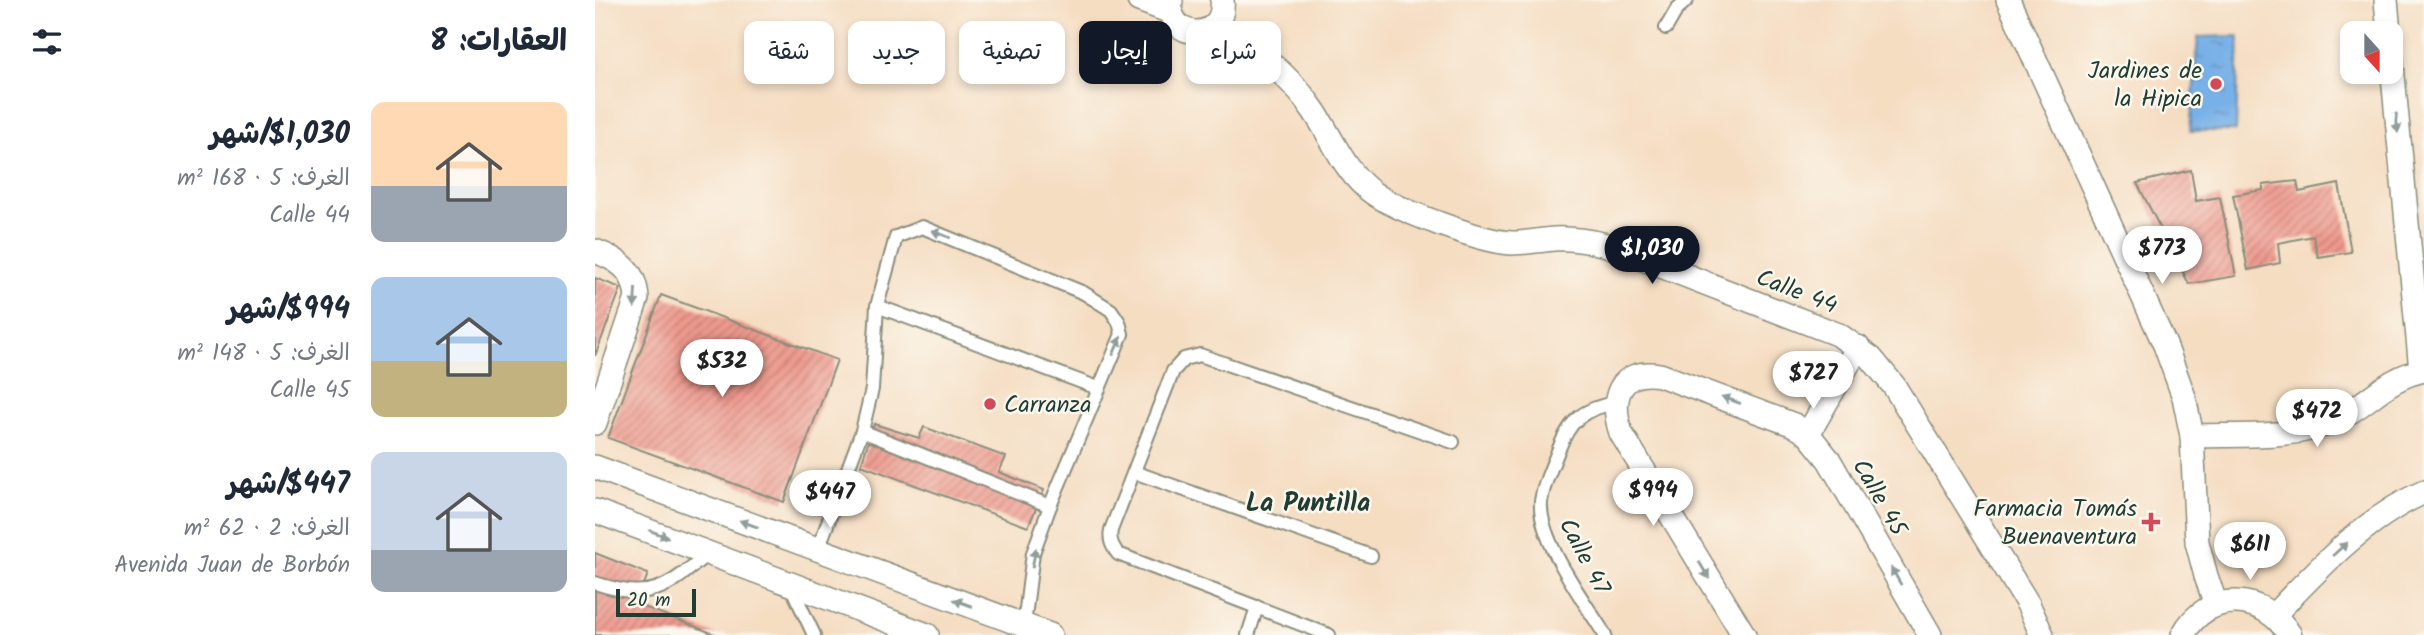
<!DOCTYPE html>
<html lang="ar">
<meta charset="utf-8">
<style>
:root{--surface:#fff;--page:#f2f2f3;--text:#1f2937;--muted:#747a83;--accent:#111827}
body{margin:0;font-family:Kalam,"Playpen Sans Arabic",sans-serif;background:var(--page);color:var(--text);direction:rtl;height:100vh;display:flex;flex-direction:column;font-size:26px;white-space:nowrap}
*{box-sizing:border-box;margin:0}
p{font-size:23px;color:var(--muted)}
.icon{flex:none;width:38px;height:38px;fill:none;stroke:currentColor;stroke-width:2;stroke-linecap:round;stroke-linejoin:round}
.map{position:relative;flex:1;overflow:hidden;direction:ltr}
.sheet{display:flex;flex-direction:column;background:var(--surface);width:595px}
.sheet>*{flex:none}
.banner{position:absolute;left:21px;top:21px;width:665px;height:63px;direction:rtl;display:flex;gap:14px}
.needle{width:46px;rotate:159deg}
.buttons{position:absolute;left:1745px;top:21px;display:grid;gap:14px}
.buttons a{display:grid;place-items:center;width:63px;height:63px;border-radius:14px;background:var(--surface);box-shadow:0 4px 10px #0003;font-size:35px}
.scale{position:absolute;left:21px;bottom:18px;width:80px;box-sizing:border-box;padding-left:7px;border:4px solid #1f3d34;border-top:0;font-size:19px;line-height:24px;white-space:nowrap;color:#1f3d34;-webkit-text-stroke:5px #fbf7ec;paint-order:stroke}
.price{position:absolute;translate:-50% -60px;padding:0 16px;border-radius:24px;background:#fff;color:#222;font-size:23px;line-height:46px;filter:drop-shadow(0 2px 4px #0008)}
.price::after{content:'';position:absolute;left:50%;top:42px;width:21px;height:16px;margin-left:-10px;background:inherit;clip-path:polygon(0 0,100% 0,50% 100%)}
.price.selected{background:var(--accent);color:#fff}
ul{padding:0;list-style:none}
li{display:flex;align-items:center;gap:21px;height:175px;padding:0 28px}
li span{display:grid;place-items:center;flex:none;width:196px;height:140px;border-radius:14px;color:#555}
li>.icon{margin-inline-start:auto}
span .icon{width:84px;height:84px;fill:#fffc;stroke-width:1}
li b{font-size:30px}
h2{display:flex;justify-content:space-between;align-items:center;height:84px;padding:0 28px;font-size:30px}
.chip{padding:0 24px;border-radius:14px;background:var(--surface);box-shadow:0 4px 10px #0003;font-size:24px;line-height:63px}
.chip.selected{background:var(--accent);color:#fff}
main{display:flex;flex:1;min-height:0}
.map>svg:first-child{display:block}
.water{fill:url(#water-ripples);stroke:#4c778e;stroke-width:2}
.building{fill:url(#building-hatch)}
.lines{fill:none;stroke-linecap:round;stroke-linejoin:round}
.lane-casing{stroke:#8a8d7b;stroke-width:16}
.street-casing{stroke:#8a8d7b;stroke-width:26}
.lane{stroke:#fff;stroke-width:12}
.street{stroke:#fff;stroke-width:23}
.oneway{fill:#8f9e9a}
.poi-dot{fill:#d1495b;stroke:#fbf7ec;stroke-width:2.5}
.labels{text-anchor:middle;stroke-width:5;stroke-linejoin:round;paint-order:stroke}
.poi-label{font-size:24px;fill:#1f3d34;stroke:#fbf7ec;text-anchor:end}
.street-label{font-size:24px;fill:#1f3d34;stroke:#fbf7ec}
.neighbourhood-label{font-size:26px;font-weight:bold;fill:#1f3d34;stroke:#fbf7ec}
</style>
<main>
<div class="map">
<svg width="1829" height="635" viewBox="0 0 1829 635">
<defs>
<pattern id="water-ripples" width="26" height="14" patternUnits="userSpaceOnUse" patternTransform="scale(1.75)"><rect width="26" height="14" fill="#78b1e8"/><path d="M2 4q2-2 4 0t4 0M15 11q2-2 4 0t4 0" fill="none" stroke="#6291bd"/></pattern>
<pattern id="building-hatch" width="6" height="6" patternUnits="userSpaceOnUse" patternTransform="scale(1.75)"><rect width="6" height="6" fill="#ef998d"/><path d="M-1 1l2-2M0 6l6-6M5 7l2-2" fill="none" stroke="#c17e74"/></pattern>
</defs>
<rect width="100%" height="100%" fill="#fbf7ec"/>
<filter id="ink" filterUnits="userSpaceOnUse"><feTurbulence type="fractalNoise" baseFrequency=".0143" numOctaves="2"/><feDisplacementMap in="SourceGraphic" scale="14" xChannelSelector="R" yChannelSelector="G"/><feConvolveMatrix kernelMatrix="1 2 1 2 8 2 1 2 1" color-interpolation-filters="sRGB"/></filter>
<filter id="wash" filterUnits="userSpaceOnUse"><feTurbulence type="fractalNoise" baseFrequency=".00686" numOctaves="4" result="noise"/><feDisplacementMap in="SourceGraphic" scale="28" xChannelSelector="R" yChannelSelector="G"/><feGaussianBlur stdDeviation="1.57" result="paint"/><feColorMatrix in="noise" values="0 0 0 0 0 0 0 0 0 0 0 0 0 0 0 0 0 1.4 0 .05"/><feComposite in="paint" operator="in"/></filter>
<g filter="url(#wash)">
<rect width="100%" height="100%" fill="#f5ddc2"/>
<!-- water -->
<polygon class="water" points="1644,36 1641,131 1595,131 1603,37"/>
<g id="blocks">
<!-- building -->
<g class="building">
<polygon points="1596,170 1601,201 1625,197 1641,276 1594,284 1542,183"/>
<polygon points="1702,181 1704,192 1744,184 1756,252 1723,257 1718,236 1683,243 1685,263 1653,270 1638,195 1668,190 1668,185"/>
<polygon points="0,278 26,288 0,356"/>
<polygon points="66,295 242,360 189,502 13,438"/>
<polygon points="279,424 324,438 329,427 411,457 404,472 449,490 433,527 266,465"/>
<polygon points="0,553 53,574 41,604 122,635 0,635"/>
</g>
</g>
</g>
<g filter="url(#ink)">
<use href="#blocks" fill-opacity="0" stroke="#8a8d7b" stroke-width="2"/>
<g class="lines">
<!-- lane casing -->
<g class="lane-casing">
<g id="lane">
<polyline points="1071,28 1082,9 1092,0"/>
<polyline points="282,306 503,388"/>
<polyline points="267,431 455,506"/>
<polyline points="539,472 776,556"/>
<polyline points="223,549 267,431 277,389 282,306 301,237 327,227 489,293 516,310 524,322 527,334 455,506 438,553 429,625"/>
<path d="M0 583C56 601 71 590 113 553"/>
<polyline points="195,584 219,635"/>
<polyline points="653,635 662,607"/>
<path d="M734 635 523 554C517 546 514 540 516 530L578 371 589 359 605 355 858 442"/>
<path d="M1010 635C990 602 943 540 946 502 948 484 957 467 963 451 975 420 987 409 1020 403"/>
</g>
</g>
<!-- street casing -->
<g class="street-casing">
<g id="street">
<polyline points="544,0 576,12"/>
<path d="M576 0C570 42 632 43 627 0"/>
<polyline points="1413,0 1570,345 1589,397 1597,436 1602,542 1611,576 1621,605"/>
<polyline points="1791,0 1794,33"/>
<path d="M619 26C658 48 694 73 719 111 738 139 750 173 778 193 802 210 887 242 917 243 931 243 945 240 959 239 977 238 994 241 1012 245L1244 335 1276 358 1299 386 1433 604 1447 635"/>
<polyline points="1796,55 1826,370"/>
<path d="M0 251C24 260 40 270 42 298L0 423"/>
<polyline points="1213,434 1263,347"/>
<path d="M1597 436C1644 434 1698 440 1741 420 1774 404 1790 378 1829 370"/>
<polyline points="0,467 455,635"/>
<polyline points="0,511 332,635"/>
<path d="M1679 615C1724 568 1769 519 1829 492"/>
<path d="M1149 635 1026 433C1015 399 1023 368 1065 375L1199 425 1213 434 1234 460 1335 635"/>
<path d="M1588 635C1612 589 1670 593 1695 635"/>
</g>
</g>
<!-- lane -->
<use href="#lane" class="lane"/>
<!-- street -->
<use href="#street" class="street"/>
</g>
<!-- one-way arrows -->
<defs><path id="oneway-solid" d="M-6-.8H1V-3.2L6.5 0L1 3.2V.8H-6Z" transform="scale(1.75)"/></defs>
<g class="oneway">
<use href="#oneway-solid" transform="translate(1802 123) rotate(85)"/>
<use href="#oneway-solid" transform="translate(346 234) rotate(-158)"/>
<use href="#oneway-solid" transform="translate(40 298) rotate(93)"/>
<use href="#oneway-solid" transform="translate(522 346) rotate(-66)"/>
<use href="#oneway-solid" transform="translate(1136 400) rotate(-160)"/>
<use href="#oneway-solid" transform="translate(154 524) rotate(-160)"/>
<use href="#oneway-solid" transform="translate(64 534) rotate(21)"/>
<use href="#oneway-solid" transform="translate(1745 549) rotate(-42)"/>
<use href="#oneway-solid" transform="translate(439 558) rotate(-79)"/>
<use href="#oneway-solid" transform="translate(1109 570) rotate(59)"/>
<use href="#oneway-solid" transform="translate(1301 576) rotate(-120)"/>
<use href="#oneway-solid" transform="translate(368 603) rotate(-160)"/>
</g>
</g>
<!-- markers -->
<g class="poi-dot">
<circle cx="1621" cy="84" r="7"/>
<circle cx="395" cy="404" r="7"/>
<path d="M1552.5 511.5h7v7h7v7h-7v7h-7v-7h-7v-7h7z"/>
</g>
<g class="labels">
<!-- poi labels -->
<g class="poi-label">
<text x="1607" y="78">Jardines de<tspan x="1607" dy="28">la Hipica</tspan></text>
<text x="409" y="412" text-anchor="start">Carranza</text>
<text x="1542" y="516">Farmacia Tomás<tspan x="1542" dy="28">Buenaventura</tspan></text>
</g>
<!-- street labels -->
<g class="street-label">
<text transform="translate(1202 291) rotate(21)" y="8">Calle 44</text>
<text transform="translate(1285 497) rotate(60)" y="8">Calle 45</text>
<text transform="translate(990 556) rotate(62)" y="8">Calle 47</text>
</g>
<!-- neighbourhood labels -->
<g class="neighbourhood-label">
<text x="713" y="511">La Puntilla</text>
</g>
</g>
</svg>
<div class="buttons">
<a><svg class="needle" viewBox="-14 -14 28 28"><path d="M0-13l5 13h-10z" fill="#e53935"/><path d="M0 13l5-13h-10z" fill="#747a83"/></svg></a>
</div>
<div class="scale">20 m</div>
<b class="price selected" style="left:1057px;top:286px">$1,030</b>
<b class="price" style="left:1567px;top:286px">$773</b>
<b class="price" style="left:127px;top:399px">$532</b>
<b class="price" style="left:1218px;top:411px">$727</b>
<b class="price" style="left:1722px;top:449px">$472</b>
<b class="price" style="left:1058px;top:528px">$994</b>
<b class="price" style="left:235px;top:530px">$447</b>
<b class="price" style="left:1655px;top:582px">$611</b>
<div class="banner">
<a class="chip">شراء</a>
<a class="chip selected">إيجار</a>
<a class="chip">تصفية</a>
<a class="chip">جديد</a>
<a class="chip">شقة</a>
</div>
</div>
<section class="sheet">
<h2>العقارات: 8<svg class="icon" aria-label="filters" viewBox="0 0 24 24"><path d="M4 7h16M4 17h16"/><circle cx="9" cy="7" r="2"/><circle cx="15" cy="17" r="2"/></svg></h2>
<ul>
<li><span style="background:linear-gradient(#ffd9b3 60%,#9aa5b1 0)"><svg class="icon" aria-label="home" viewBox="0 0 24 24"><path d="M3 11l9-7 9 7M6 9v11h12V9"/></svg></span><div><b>$1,030/شهر</b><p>الغرف: 5 · 168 m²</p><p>Calle 44</p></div></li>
<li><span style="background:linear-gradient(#a9c7e8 60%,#c2b280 0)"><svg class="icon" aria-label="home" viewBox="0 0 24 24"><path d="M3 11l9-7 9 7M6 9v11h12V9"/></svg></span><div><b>$994/شهر</b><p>الغرف: 5 · 148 m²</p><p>Calle 45</p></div></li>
<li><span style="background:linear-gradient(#c9d6e8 70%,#9aa5b1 0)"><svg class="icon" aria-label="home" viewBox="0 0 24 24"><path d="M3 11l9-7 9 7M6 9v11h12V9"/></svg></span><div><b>$447/شهر</b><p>الغرف: 2 · 62 m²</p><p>Avenida Juan de Borbón</p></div></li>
</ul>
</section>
</main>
